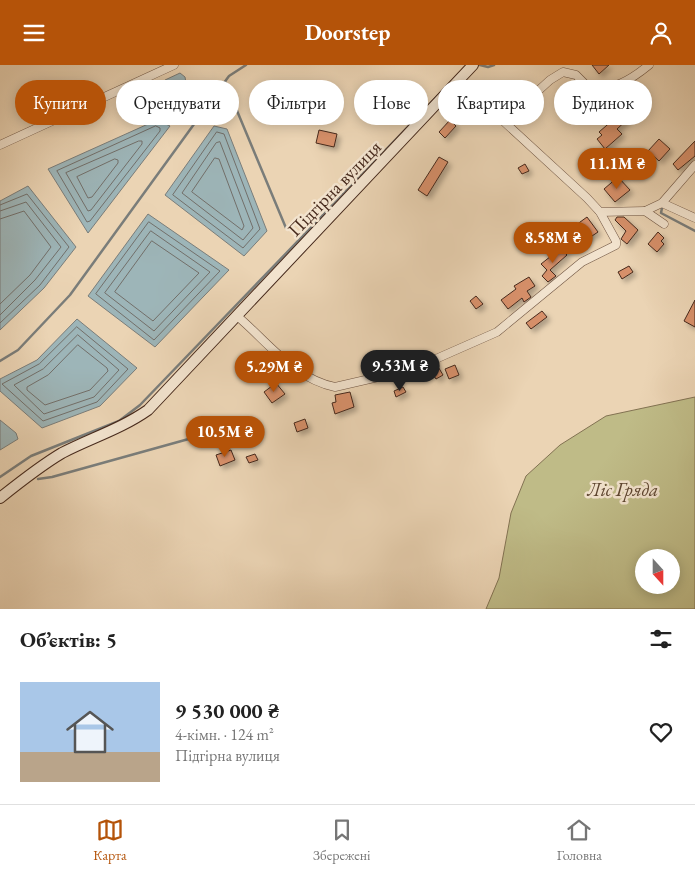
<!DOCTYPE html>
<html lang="uk">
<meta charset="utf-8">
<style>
:root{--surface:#fff;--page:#f2f2f2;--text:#222;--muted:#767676;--line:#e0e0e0;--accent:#b45309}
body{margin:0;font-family:"EB Garamond",serif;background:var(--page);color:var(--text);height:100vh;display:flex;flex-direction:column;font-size:19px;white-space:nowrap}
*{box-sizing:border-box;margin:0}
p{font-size:16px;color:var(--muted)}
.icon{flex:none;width:28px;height:28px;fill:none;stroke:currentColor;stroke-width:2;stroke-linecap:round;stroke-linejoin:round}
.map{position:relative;height:544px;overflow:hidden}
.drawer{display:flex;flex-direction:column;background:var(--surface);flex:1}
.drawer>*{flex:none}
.hud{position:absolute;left:15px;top:15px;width:665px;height:45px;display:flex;gap:10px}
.needle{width:32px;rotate:159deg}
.controls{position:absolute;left:635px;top:484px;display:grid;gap:10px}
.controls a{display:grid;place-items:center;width:45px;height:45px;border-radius:50%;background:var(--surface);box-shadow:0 2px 12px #0003;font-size:25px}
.price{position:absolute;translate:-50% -42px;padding:0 11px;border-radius:18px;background:var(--accent);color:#fff;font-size:16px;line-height:32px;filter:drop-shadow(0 1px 2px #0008)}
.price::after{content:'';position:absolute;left:50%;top:30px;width:15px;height:11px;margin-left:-8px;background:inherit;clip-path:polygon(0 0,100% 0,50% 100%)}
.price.active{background:#222;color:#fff}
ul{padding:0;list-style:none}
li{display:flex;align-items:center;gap:15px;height:125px;padding:0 20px}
li span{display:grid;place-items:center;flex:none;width:140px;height:100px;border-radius:0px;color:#555}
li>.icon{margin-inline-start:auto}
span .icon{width:60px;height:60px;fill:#fffc;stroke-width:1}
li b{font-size:21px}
h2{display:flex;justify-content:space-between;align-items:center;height:60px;padding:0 20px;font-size:21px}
.chip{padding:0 18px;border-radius:22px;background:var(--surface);box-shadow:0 2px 12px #0003;font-size:18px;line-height:45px}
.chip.active{background:var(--accent);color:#fff}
header{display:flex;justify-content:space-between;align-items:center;height:65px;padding:0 20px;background:var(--accent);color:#fff;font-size:22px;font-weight:700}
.tab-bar{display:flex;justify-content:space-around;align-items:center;height:70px;border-top:1px solid var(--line);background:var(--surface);font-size:14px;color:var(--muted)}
.tab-bar a{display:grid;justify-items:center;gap:2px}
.tab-bar .active{color:var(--accent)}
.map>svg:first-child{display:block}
.green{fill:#bfbb87;stroke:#827252;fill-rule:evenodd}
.water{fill:#9db5b8;stroke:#7a7d7a}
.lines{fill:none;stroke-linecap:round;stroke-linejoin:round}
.shore{stroke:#726f6a;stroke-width:1}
.stream{stroke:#7a7d7a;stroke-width:2.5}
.building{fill:#d7906b;stroke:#46291c;filter:url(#shadow)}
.street-casing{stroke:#6f5442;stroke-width:9}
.secondary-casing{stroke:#46291c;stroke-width:12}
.street{stroke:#f2e3ce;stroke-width:8}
.secondary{stroke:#f2e3ce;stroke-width:10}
.labels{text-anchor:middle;stroke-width:5;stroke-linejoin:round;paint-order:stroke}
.street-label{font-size:19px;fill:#46291c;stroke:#f2e3ce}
.park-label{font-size:19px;font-style:italic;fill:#5e4631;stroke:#f2e3ce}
</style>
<header><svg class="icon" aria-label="menu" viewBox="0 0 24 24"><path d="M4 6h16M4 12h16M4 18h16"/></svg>Doorstep<svg class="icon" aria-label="person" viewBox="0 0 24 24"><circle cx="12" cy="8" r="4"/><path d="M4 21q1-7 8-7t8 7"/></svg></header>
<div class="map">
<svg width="695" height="544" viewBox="0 0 695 544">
<defs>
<filter id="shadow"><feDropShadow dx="3.5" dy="3.5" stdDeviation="2.5" flood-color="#0004"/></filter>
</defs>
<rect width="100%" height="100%" fill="#ebd4b4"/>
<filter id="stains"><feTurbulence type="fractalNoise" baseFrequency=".004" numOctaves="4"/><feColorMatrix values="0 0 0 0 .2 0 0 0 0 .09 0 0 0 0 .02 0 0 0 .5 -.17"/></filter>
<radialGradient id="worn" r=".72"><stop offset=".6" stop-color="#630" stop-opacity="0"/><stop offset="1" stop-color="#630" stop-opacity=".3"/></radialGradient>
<!-- green -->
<path class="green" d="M695 332V544H486L499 513 511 448 526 411 560 380 606 351ZM644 492H671V520H644Z"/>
<!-- water -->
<g class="water">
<polygon points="180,8 185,12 186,18 170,28 166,25 165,15"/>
<polygon points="157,55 170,61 88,168 48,104"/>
<polygon points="214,61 227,64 267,166 244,191 165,130"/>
<polygon points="28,121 76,182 44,223 0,265 0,136"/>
<polygon points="148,149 229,205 155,282 88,231"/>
<polygon points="77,254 137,303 100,341 42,363 0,326 0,314 37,295"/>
<polygon points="0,355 16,368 18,374 0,385"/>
</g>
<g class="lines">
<!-- shore -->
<g class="shore">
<polygon points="156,61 160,63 160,66 90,156 87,157 57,106"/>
<polygon points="217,67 224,69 260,164 243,183 173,130"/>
<polygon points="139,76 142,76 142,79 91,145 88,146 66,108"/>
<polygon points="220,77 253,163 243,175 182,128 216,78"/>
<polygon points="215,93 219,94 244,161 242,165 192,127"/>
<polygon points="115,94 118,95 118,98 92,132 88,133 77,112"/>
<polyline points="0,140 27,129 69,182 40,220 0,258"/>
<polyline points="0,146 26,137 61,182 35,215 0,250"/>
<polyline points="0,154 24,146 51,182 30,210 0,239"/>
<polygon points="149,157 220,206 154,275 96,229"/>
<polygon points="151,166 210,207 154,266 105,228"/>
<polygon points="152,176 199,208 153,256 115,227"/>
<polygon points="77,262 128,304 97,337 43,356 2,319 39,299"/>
<polygon points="78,270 119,305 94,332 44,349 14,320 43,304"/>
<polygon points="78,280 107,303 108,306 90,325 45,340 27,325 27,322 48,310"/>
</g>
<!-- stream -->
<g class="stream">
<polyline points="480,0 488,2 494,0"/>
<polyline points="225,17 286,163"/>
<polyline points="662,143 661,148 695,166"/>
<polyline points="0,296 18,285 70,230 229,11 246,0"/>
<polyline points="0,412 31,391 119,356 140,340 452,16"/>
<polyline points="38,414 52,412 221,365"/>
</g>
</g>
<!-- building -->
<g class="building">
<polygon points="592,0 609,0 599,9"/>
<polygon points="621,44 629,53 617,64 622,69 605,84 597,74 602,70 599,67 614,54 612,52"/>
<polygon points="450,55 456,61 445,73 439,67"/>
<polygon points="319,65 337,69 334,82 316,78"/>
<polygon points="659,74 670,84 659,96 648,86"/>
<polygon points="695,76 695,91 678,105 673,99"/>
<polygon points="439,92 448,97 427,131 418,125"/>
<polygon points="525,99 529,106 522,109 518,103"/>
<polygon points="618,112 630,125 615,137 604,124"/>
<polygon points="587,152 598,167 583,177 581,174 567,186 552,167 559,162 567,172 579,164 576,160"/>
<polygon points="617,152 624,152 638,165 627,179 621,174 626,166 615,155"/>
<polygon points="658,167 664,173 661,176 664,179 657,187 648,179"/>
<polygon points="561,183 567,190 550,205 556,211 548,217 542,211 547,205 541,199"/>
<polygon points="629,201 633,207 622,214 618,207"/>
<polygon points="529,212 535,221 527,226 531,232 524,237 522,233 508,244 501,235 516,224 514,221"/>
<polygon points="476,231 483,239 476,244 470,236"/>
<polygon points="695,235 695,262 684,256"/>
<polygon points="542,246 547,252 531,264 526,258"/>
<polygon points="437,300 443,310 436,314 429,303"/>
<polygon points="455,300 459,310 449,314 445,304"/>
<polygon points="276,318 285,329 272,338 264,327"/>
<polygon points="403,322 406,327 396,332 394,326"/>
<polygon points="350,327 354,342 335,349 332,338 336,337 335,330"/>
<polygon points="305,354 308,363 297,367 294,358"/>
<polygon points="231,385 235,395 220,401 216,390"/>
<polygon points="255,389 258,395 249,398 246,392"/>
</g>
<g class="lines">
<!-- street casing -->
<g class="street-casing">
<g id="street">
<polyline points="457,19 500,53 587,133 600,147 645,146 664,159"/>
<path d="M500 53 528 35 550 15 563 7 576 10 587 21C611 28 632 14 649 0"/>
<polyline points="0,80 174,0"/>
<polyline points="662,138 695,153"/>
<polyline points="645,146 662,138 695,100"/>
<path d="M237 251C267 276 294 314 335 322L413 304 497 267 582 197 616 180V176L600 147"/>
</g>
</g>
<!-- secondary casing -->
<g class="secondary-casing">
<path id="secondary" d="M0 433C20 417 40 401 62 388 91 373 121 364 148 345L473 0"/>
</g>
<!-- street -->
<use href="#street" class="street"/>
<!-- secondary -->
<use href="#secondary" class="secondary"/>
</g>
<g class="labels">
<!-- street labels -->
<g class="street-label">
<text transform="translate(334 123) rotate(-46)" y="7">Підгірна вулиця</text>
</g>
<!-- park labels -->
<g class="park-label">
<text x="623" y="431">Ліс Гряда</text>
</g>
</g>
<rect width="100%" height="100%" filter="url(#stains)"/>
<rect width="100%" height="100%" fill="url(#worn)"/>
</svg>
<div class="controls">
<a><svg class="needle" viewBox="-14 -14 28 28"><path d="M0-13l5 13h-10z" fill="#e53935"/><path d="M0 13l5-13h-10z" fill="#767676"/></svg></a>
</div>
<b class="price" style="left:617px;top:125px">11.1M ₴</b>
<b class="price" style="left:553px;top:199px">8.58M ₴</b>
<b class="price active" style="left:400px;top:327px">9.53M ₴</b>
<b class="price" style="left:274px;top:328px">5.29M ₴</b>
<b class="price" style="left:225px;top:393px">10.5M ₴</b>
<div class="hud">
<a class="chip active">Купити</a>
<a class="chip">Орендувати</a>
<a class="chip">Фільтри</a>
<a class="chip">Нове</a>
<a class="chip">Квартира</a>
<a class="chip">Будинок</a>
</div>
</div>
<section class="drawer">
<h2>Об’єктів: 5<svg class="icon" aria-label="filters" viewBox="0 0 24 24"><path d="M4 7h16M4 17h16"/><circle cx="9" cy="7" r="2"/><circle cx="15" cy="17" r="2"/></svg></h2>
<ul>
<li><span style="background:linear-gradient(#a9c7e8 70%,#b9a48a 0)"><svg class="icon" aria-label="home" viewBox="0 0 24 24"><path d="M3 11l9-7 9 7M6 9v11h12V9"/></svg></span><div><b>9 530 000 ₴</b><p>4-кімн. · 124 m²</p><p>Підгірна вулиця</p></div><svg class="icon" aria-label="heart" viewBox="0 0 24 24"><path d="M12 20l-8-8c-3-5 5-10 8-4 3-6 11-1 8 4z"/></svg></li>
</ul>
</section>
<nav class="tab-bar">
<a class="active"><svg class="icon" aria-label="map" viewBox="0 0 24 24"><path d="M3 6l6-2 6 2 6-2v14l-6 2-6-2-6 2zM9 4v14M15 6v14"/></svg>Карта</a>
<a><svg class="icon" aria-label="saved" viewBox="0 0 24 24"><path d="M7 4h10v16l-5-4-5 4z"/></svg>Збережені</a>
<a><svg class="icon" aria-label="home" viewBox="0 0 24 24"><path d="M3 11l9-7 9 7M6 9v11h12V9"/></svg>Головна</a>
</nav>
